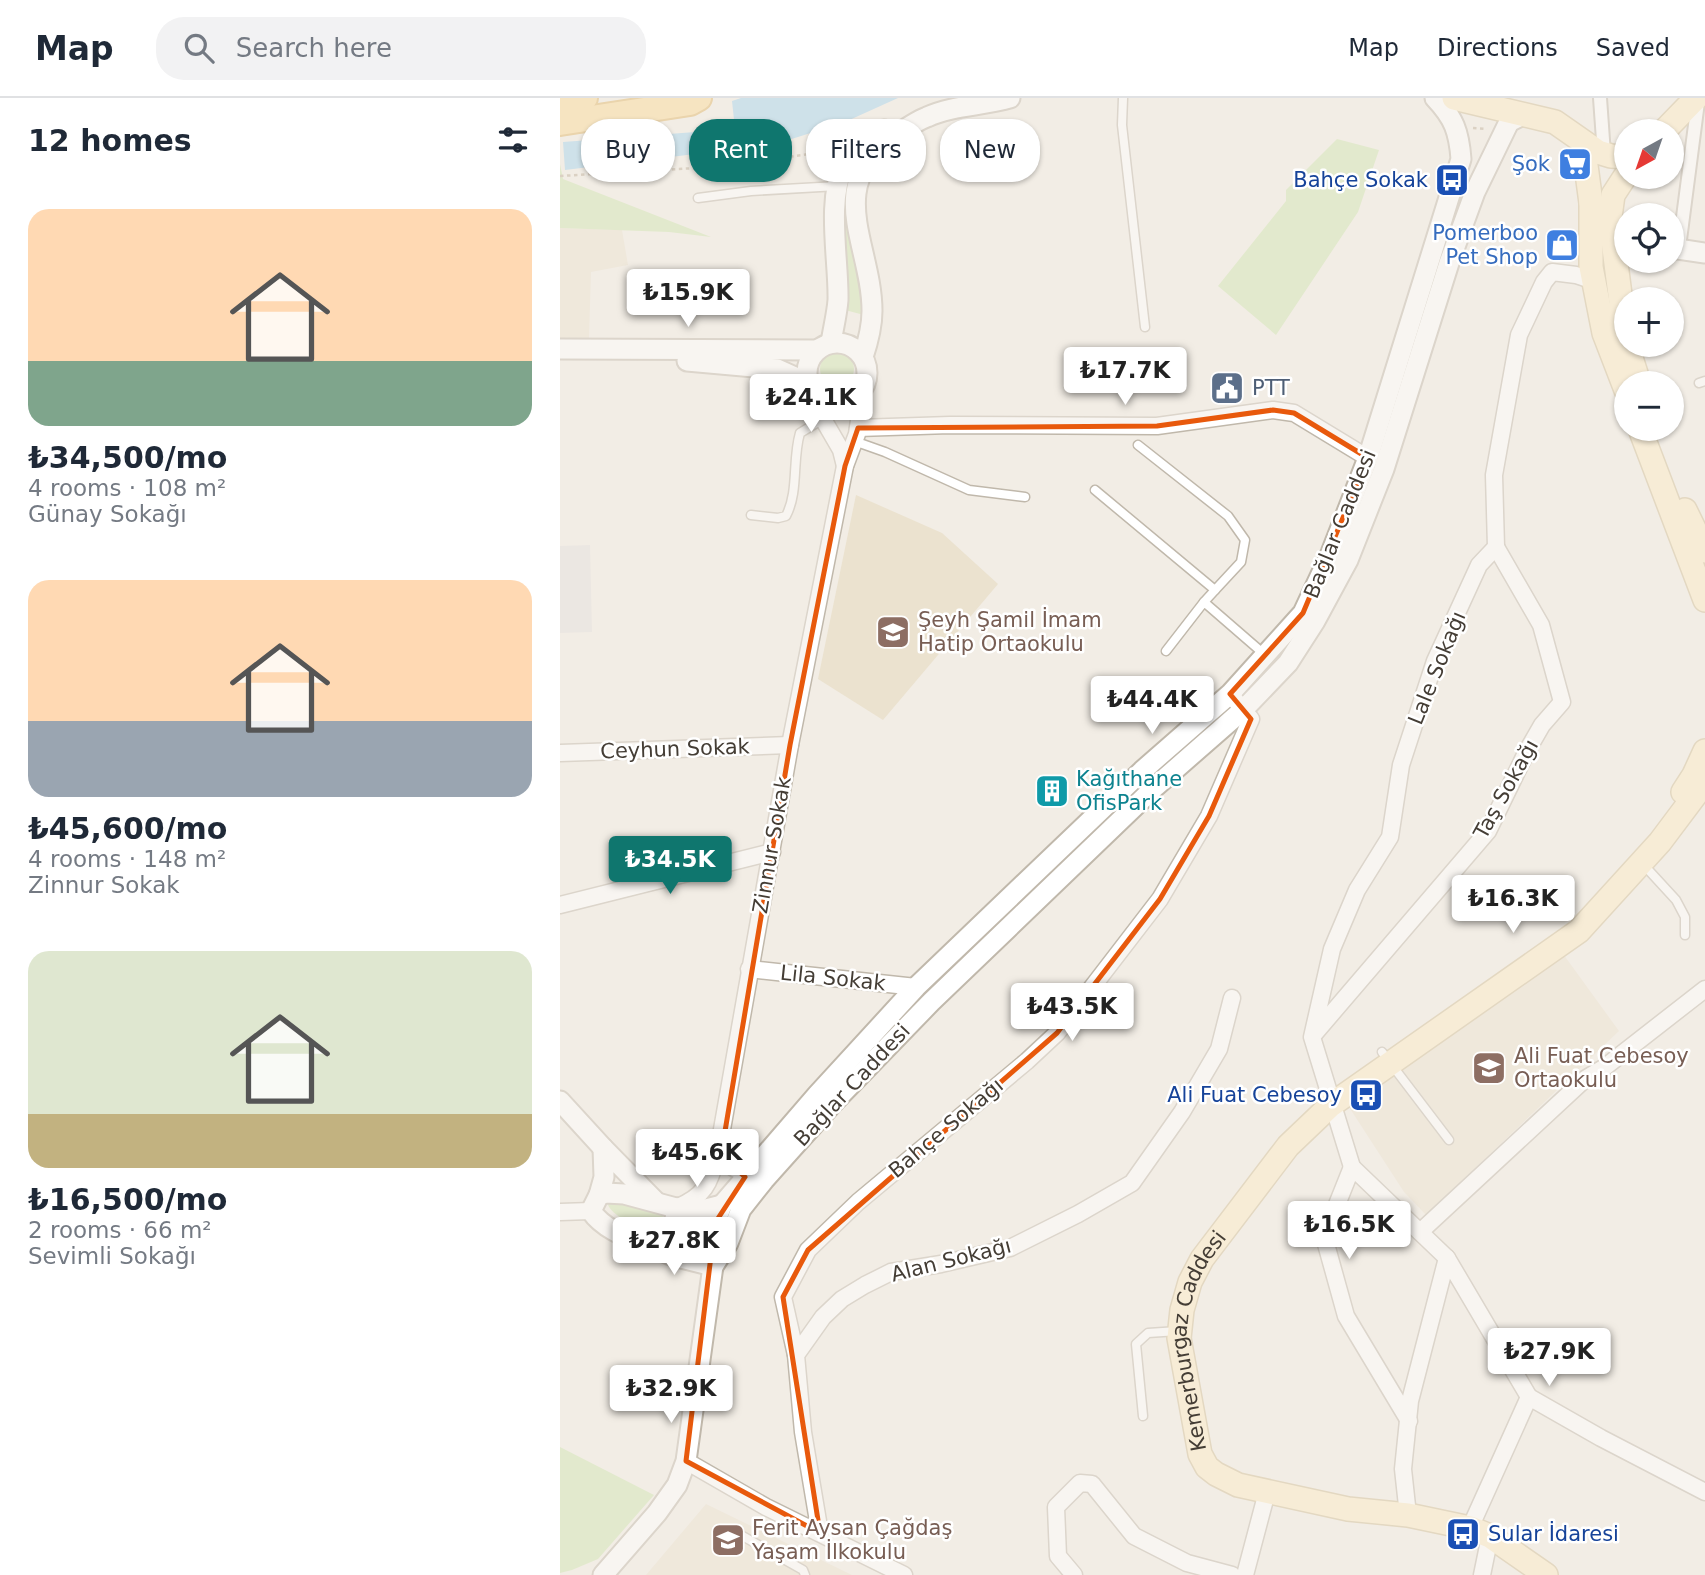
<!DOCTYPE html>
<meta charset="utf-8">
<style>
:root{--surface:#fff;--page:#f2f2f3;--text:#1f2937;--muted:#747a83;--line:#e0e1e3;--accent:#0f766e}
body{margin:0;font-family:"DejaVu Sans",sans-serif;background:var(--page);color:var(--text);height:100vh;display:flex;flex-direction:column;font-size:26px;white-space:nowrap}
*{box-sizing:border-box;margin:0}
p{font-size:23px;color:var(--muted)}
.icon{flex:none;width:38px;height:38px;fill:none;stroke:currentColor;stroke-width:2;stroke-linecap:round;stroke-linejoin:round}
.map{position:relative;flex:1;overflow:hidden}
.side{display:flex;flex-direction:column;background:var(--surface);width:560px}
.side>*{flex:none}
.hud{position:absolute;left:21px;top:21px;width:665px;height:63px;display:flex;gap:14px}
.needle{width:46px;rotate:220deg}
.tools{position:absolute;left:1054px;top:21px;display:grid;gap:14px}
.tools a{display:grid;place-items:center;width:70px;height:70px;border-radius:50%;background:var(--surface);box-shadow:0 2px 5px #0004;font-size:35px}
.price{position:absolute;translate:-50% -60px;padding:0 16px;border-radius:7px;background:#fff;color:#222;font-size:23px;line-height:46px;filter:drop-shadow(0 2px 4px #0008)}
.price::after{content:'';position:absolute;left:50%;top:42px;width:21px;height:16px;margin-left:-10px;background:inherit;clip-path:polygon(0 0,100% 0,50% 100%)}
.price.active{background:var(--accent);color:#fff}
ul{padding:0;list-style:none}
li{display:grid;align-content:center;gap:14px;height:371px;padding:0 28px}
li span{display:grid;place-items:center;height:217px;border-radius:21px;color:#555}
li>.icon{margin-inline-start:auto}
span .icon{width:126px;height:126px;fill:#fffc;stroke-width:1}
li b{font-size:30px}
h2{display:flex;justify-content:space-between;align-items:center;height:84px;padding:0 28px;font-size:30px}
.pill{padding:0 24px;border-radius:28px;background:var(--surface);box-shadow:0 2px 5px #0004;font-size:24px;line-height:63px}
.pill.active{background:var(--accent);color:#fff}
header{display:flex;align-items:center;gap:42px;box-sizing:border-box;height:98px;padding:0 35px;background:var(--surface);border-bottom:2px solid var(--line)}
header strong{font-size:33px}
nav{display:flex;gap:38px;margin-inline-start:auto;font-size:24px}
.search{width:490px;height:63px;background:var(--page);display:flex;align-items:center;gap:18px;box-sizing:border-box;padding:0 24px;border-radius:28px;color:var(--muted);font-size:26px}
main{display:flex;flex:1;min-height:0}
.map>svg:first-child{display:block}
.education{fill:#ebe2cf}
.green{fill:#cfe5af}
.parking{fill:#e3e0dd}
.water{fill:#a3d2ed}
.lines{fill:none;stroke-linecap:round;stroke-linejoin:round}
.service-casing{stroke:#c0b8ab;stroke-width:11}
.pedestrian-casing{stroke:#c0b8ab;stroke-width:16}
.minor-casing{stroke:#c0b8ab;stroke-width:19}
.tertiary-casing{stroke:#c0b8ab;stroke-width:23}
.secondary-casing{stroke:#d1be96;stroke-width:26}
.primary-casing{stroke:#dfb566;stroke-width:28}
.path{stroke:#beb09a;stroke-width:2.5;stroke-dasharray:3.5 3.5;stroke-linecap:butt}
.service{stroke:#fff;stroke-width:8}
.pedestrian{stroke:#fff;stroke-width:12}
.minor{stroke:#fff;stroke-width:16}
.tertiary{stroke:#fff;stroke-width:19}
.secondary{stroke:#fdecc4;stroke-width:23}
.primary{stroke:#fbd995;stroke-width:24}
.marked{fill:none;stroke:#e8590c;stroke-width:5;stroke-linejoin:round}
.labels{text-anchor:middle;stroke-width:5;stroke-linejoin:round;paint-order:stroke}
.shop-label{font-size:21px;fill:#366cbe;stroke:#fff;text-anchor:end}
.transit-label{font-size:21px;fill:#164399;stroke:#fff;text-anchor:end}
.service-label{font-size:21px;fill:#4e5e75;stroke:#fff;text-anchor:start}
.street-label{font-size:21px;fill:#443d35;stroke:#fff}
.education-label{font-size:21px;fill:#785e54;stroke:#fff;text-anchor:start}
.culture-label{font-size:21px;fill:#0d838f;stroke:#fff;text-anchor:start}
</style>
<header>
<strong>Map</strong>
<div class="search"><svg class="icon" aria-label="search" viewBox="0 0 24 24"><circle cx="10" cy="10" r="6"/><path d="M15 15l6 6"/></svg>Search here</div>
<nav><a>Map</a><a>Directions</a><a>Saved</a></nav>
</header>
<main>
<section class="side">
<h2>12 homes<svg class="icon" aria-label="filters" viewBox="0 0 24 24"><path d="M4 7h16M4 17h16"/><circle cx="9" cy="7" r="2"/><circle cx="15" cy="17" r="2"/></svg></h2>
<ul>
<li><span style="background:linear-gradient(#ffd9b3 70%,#7fa58c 0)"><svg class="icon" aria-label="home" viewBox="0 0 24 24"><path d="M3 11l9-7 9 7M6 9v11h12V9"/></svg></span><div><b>₺34,500/mo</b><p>4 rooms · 108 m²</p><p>Günay Sokağı</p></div></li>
<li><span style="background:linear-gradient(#ffd9b3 65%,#9aa5b1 0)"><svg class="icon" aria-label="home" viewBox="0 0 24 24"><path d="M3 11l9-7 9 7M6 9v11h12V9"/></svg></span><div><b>₺45,600/mo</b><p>4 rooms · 148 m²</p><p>Zinnur Sokak</p></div></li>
<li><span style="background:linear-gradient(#dfe7d0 75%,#c2b280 0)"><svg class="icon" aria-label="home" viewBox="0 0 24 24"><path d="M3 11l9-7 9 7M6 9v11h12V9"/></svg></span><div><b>₺16,500/mo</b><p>2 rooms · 66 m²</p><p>Sevimli Sokağı</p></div></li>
</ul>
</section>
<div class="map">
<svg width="1145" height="1477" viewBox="0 0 1145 1477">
<rect width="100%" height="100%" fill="#f2ede5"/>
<!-- education -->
<g class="education">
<polygon points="0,130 62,132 68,167 31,174 29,241 0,241"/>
<polygon points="296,397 382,435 438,486 323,622 258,581"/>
<polygon points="1001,853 1059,933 866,1117 844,1094 787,1006"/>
<polygon points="146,1406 292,1477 86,1477"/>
</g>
<!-- green -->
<g class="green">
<polygon points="777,41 819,52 798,114 716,237 658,188 726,103 726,92"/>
<polygon points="0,66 3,81 151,139 109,134 0,130"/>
<polygon points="286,108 304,217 285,212"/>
<circle cx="277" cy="271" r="17"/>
<path d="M53 1101 95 1112 103 1118 98 1130C82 1132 55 1121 48 1107Z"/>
<polygon points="0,1349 94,1397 38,1461 12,1472 0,1475"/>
</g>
<!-- parking -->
<polygon class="parking" points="30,447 32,534 0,535 0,448"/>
<!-- water -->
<polygon class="water" points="181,0 338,0 285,24 216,46 5,72 3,44 175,31 172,3"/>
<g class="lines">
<!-- service casing -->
<g class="service-casing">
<g id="service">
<polyline points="563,0 562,27 585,229"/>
<polyline points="138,100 191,93 278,88"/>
<polyline points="1139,285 1145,283"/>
<polyline points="294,343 325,354 409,392 465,399"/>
<polyline points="578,347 668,418 685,442 681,464 655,492"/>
<polyline points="535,392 655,492 644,504"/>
<path d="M191 417 218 420 226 418C239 393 232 362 240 335L263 321"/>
<polyline points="606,553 644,504 704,556"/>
<polyline points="1082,765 1116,802 1125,819 1125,837"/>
<polyline points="822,954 889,1042"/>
<polyline points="583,1318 576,1246 588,1235 618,1233"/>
<polyline points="179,1436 243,1472 245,1477"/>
</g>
</g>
<!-- pedestrian casing -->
<g class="pedestrian-casing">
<g id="pedestrian">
<polyline points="1040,0 1044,56"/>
<polyline points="1120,142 1138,4"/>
</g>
</g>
<!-- minor casing -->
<g class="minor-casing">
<g id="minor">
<polyline points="253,293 263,321 281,352 285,368"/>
<polyline points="298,330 390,327 597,328 713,312 734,315 808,360"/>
<polyline points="0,655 230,647"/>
<polyline points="0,807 212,754"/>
<polyline points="189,871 356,889"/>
<polyline points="755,935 928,733 967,653 982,627 1002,604 981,527 936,449"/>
<path d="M160 1044C161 1059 167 1069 183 1074L192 1071"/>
<polyline points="792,1069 752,939 772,851 797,792 830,739 841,667 875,563 919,467 936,449 934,377 959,237 984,184 992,174 1016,177 1034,183"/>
<path d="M118 1109C148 1096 149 1084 158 1054L230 647 285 368 297 336 304 289"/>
<polyline points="0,1114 31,1113"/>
<polyline points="860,1134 1025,981 1045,969 1145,891"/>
<polyline points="236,1257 223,1199 248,1152 298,1104 467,963 497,935 600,801 649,718 691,621 670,596"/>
<polyline points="849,1323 786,1218 766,1146 776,1109 792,1069 887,1160"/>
<polyline points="126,1363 206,1409 344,1477"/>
<polyline points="848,1417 843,1371 850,1303 887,1160 969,1299"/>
<polyline points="910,1430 969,1299 1041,1340 1145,1394"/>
<polyline points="260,1435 243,1334 236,1257 263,1219 282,1201 305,1187 331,1174 381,1166 450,1150 518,1116 572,1085 622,1014 659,951 672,900"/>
<polyline points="514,1477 498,1458 496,1409 520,1385 532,1386 574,1438 627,1465 672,1477"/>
<polyline points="685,1477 707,1394"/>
<polyline points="922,1477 930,1438"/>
</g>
</g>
<!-- tertiary casing -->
<g class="tertiary-casing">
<g id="tertiary">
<polyline points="1111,150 1145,155"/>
<circle cx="277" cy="275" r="30"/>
<path d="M271 245C273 231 277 216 278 202 279 163 266 103 284 67 292 51 309 41 324 32"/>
<polyline points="0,251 257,252"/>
<path d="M303 259C308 244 312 230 312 213 312 148 264 90 331 41 342 33 354 24 367 19 393 7 423 8 450 0"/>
<polyline points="127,263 217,271 248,285"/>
<polyline points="0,1003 43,1050"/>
<path d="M46 1095 64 1096 116 1110C116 1131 108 1141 89 1148 69 1140 44 1132 31 1113L39 1097Z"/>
<polyline points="39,1097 44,1079 43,1050 96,1104"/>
<polyline points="116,1110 146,1111 162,1107"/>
<polyline points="89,1148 113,1158 153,1168"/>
<polyline points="154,1167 168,1145 181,1111 204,1082 272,1006 371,904 596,688 684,611 728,565 755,523 788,462 824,371 889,165 915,94 949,24 963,17"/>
<path d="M43 1477 97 1415 117 1387 126 1363 153 1168 155 1125 162 1107 257 997 356 889 582 673 670 596 743 515 771 455 808 360 901 61C899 34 894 20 875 0"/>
</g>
</g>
<!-- secondary casing -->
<g class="secondary-casing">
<g id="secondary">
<polyline points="894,0 995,24 1038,54 1051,58 1066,59"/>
<polyline points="1104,33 1136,0"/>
<polyline points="1023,45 1031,105 1039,116"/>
<polyline points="1066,77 1053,97 1050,119 1066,243"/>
<polyline points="1031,105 1031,169 1044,235 1066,292"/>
<polyline points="1067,247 1079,285"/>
<polyline points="1080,331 1145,502"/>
<polyline points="1125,412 1145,453"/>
<polyline points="1123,694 1134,677 1145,653"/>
<path id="s1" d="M986 1477 930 1438 910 1430 848 1417 788 1411 678 1387 656 1376 647 1369 640 1356 619 1240 622 1212 630 1184 642 1161 728 1048 771 1007 1019 833 1100 744 1145 684"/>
</g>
</g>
<!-- primary casing -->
<g class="primary-casing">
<g id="primary">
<polyline points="0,4 25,0"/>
<polyline points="0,25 130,5 139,0"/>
</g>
</g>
<!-- path -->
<g class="path">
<polyline points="913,30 927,31"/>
<polyline points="0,78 153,69 250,56 254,57 260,67 266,69"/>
</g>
<!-- service -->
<use href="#service" class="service"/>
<!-- pedestrian -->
<use href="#pedestrian" class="pedestrian"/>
<!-- minor -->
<use href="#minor" class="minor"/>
<!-- tertiary -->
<use href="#tertiary" class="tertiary"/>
<!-- secondary -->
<use href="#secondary" class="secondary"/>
<!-- primary -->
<use href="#primary" class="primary"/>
</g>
<!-- marked area -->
<path d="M0 0H1145V1477H0ZM713 312 734 315 808 360 743 515 670 596 691 621 649 718 600 801 497 935 248 1152 223 1199 260 1435 126 1363 155 1125 185 1079 161 1057 230 647 285 368 298 330 597 328Z" fill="#f2ede5" fill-opacity=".55" fill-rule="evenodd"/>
<path class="marked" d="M713 312 734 315 808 360 743 515 670 596 691 621 649 718 600 801 497 935 248 1152 223 1199 260 1435 126 1363 155 1125 185 1079 161 1057 230 647 285 368 298 330 597 328Z"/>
<!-- icons -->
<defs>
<g id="supermarket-square" transform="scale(1.75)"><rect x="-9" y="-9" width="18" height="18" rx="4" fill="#3f7fe0" stroke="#fff"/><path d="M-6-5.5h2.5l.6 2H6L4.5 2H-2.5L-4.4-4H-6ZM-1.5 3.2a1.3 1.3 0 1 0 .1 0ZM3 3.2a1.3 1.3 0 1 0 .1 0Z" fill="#fff"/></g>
<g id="bus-square" transform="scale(1.75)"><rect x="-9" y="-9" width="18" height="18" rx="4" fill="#1a4fb4" stroke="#fff"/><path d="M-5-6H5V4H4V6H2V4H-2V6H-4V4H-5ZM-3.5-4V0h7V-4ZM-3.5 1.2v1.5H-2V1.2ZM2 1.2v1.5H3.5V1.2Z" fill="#fff"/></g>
<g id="shop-square" transform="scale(1.75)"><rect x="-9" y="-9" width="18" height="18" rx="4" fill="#3f7fe0" stroke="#fff"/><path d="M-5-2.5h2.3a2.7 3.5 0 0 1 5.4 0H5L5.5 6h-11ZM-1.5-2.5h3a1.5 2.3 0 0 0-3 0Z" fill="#fff"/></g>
<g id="civic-square" transform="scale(1.75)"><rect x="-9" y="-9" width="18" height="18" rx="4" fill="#5c6f8a" stroke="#fff"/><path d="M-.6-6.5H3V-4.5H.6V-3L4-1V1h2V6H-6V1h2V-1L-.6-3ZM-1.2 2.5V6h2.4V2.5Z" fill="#fff"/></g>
<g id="school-square" transform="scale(1.75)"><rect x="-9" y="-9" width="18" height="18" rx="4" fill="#8d6e63" stroke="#fff"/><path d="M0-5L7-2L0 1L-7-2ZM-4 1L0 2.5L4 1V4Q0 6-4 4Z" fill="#fff"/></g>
<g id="building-square" transform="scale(1.75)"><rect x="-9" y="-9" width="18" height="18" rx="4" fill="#0f9aa8" stroke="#fff"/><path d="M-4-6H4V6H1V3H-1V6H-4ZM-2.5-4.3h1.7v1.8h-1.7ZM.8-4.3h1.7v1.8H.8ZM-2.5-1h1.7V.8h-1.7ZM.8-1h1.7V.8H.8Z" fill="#fff"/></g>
</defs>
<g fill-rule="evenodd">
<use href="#supermarket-square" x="1015" y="66"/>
<use href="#bus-square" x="892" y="82"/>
<use href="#shop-square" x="1002" y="147"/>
<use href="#civic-square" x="667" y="290"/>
<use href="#school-square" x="333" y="534"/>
<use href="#building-square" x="492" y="693"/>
<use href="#school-square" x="929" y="970"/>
<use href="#bus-square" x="806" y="997"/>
<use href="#bus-square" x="903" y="1436"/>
<use href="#school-square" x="168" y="1442"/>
</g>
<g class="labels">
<!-- shop labels -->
<g class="shop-label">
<text x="990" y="73">Şok</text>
<text x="978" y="142">Pomerboo<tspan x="978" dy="24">Pet Shop</tspan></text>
</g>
<!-- transit labels -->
<g class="transit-label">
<text x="868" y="89">Bahçe Sokak</text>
<text x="782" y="1004">Ali Fuat Cebesoy</text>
<text x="928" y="1443" text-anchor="start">Sular İdaresi</text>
</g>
<!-- service labels -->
<g class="service-label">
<text x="692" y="297">PTT</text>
</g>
<!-- street labels -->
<g class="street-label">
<text transform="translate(780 426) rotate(-68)" y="7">Bağlar Caddesi</text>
<text transform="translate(877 570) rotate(-68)" y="7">Lale Sokağı</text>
<text transform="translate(115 651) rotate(-2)" y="7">Ceyhun Sokak</text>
<text transform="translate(946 691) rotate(-61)" y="7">Taş Sokağı</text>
<text transform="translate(212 747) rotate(-80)" y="7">Zinnur Sokak</text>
<text transform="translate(273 880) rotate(6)" y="7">Lila Sokak</text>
<text transform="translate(292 987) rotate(-47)" y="7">Bağlar Caddesi</text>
<text transform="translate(386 1030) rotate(-40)" y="7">Bahçe Sokağı</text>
<text transform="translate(391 1162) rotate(-14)" y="7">Alan Sokağı</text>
<text dy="7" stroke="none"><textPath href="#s1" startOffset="495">Kemerburgaz Caddesi</textPath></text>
</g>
<!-- education labels -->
<g class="education-label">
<text x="358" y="529">Şeyh Şamil İmam<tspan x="358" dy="24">Hatip Ortaokulu</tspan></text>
<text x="954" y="965">Ali Fuat Cebesoy<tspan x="954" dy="24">Ortaokulu</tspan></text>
<text x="192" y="1437">Ferit Aysan Çağdaş<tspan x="192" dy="24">Yaşam İlkokulu</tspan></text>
</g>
<!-- culture labels -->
<g class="culture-label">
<text x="516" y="688">Kağıthane<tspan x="516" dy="24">OfisPark</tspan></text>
</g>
</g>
</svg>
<div class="tools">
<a><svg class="needle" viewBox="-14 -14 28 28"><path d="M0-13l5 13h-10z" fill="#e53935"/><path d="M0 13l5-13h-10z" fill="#747a83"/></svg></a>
<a><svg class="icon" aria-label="locate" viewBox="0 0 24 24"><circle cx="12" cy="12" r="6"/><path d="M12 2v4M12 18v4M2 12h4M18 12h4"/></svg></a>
<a>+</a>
<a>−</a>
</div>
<b class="price" style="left:128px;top:231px">₺15.9K</b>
<b class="price" style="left:565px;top:309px">₺17.7K</b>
<b class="price" style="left:251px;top:336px">₺24.1K</b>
<b class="price" style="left:592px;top:638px">₺44.4K</b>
<b class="price active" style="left:110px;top:798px">₺34.5K</b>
<b class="price" style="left:953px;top:837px">₺16.3K</b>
<b class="price" style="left:512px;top:945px">₺43.5K</b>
<b class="price" style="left:137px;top:1091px">₺45.6K</b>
<b class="price" style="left:789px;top:1163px">₺16.5K</b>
<b class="price" style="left:114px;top:1179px">₺27.8K</b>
<b class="price" style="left:989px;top:1290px">₺27.9K</b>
<b class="price" style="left:111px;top:1327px">₺32.9K</b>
<div class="hud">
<a class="pill">Buy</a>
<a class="pill active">Rent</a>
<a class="pill">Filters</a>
<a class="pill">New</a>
</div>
</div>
</main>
